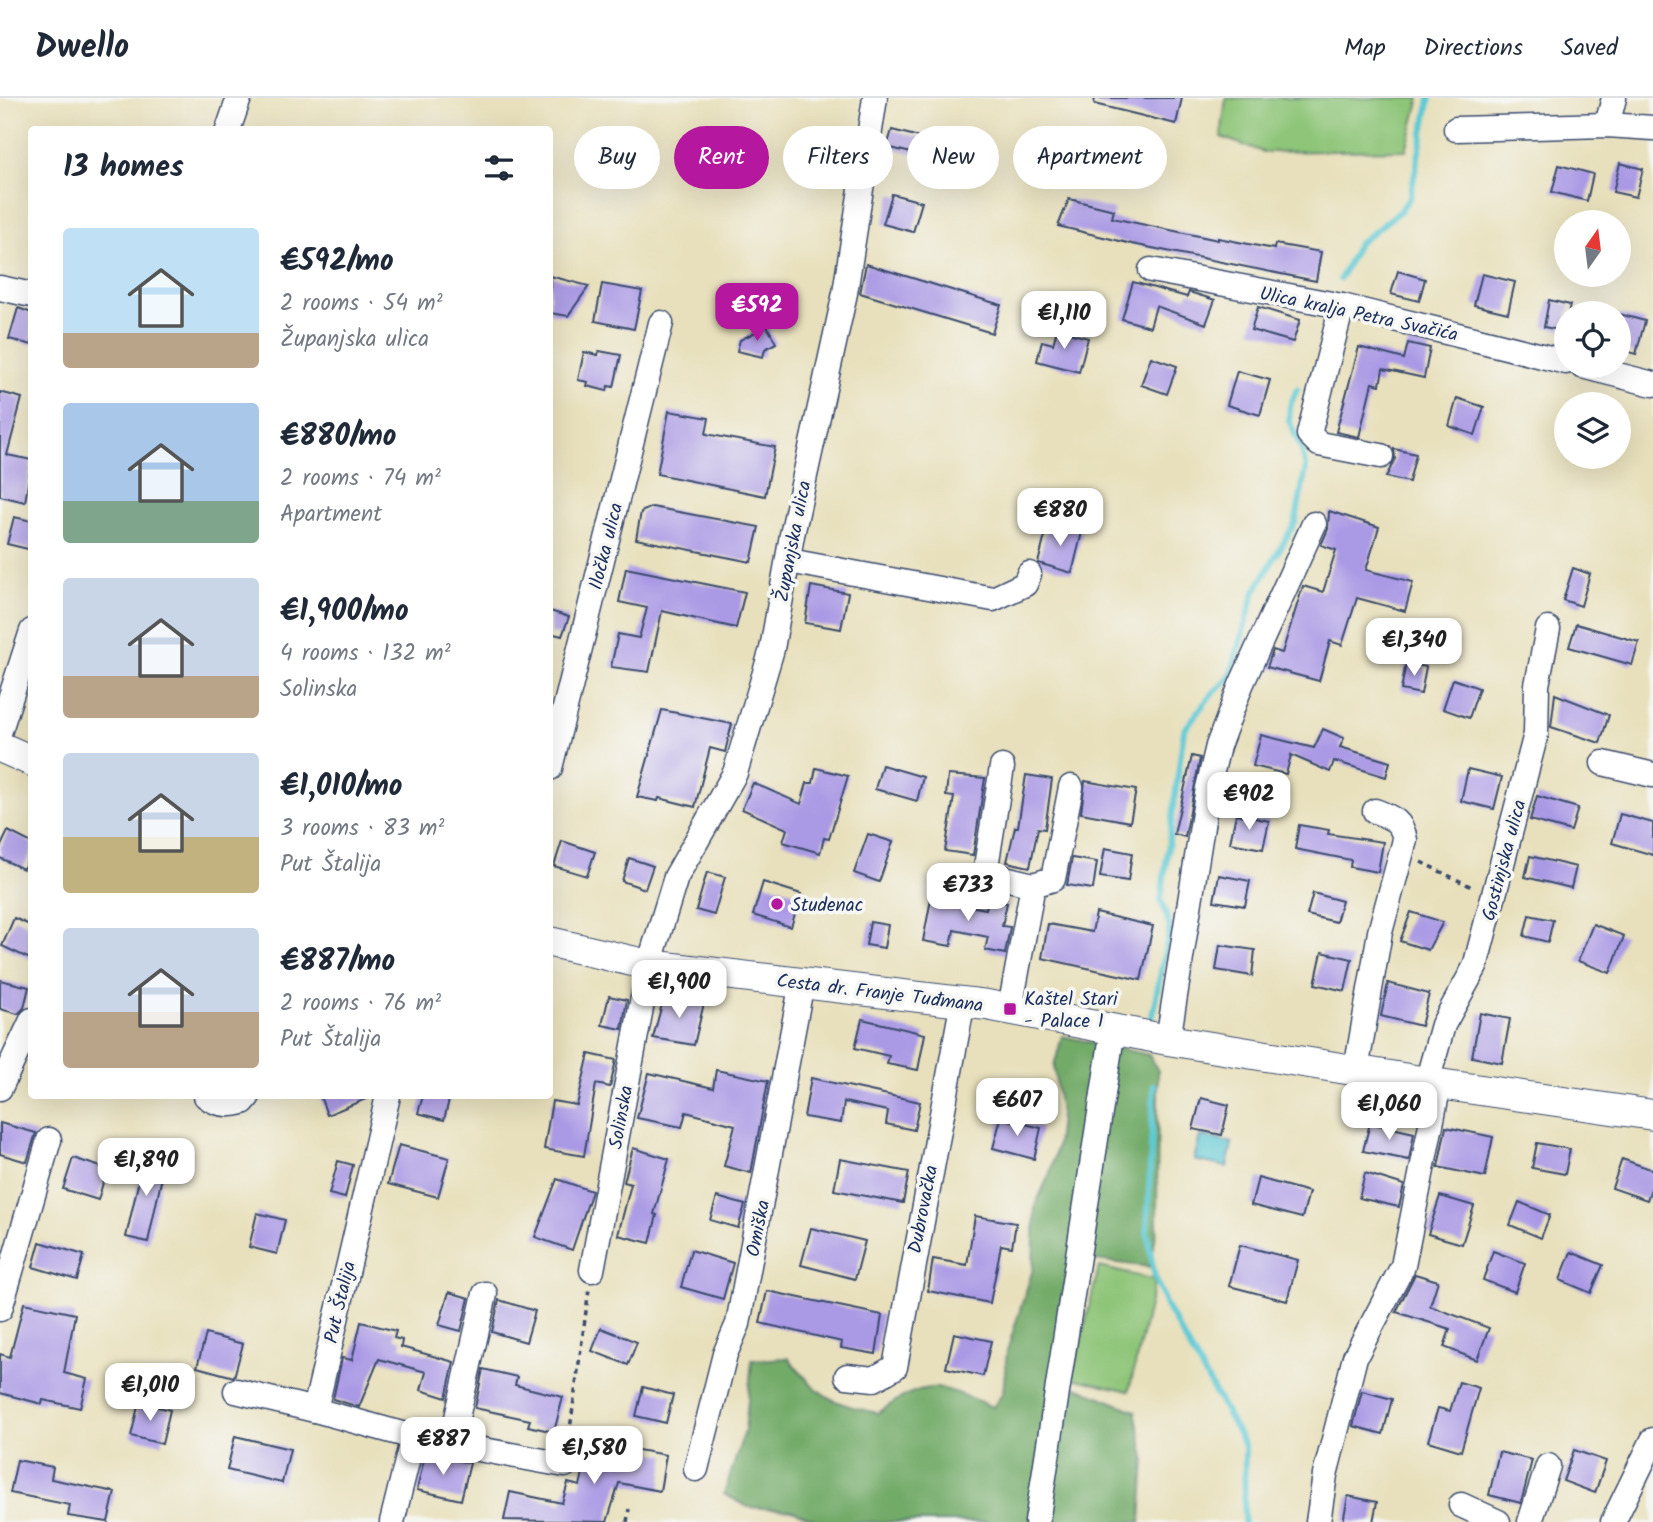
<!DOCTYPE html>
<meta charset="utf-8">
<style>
:root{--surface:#fff;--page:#f6f6f7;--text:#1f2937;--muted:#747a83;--line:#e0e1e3;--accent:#b5179e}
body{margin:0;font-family:Kalam,sans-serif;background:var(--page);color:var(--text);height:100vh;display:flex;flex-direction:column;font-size:26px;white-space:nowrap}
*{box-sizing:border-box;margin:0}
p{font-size:23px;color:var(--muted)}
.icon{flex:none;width:38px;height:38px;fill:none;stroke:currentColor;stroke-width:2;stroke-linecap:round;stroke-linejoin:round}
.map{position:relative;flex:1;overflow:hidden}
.details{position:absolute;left:28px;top:28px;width:525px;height:973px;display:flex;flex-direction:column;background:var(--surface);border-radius:7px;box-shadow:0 7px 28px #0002}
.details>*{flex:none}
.banner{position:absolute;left:574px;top:28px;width:665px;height:63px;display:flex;gap:14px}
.needle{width:46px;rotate:14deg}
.buttons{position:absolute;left:1554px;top:112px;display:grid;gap:14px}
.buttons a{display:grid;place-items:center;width:77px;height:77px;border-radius:50%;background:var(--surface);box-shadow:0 7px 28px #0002;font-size:35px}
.price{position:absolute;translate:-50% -60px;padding:0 16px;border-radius:14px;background:#fff;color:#222;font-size:23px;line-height:46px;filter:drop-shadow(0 2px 4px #0008)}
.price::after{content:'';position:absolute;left:50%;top:42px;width:21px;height:16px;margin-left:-10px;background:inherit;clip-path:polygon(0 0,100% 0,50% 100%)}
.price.current{background:var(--accent);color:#fff}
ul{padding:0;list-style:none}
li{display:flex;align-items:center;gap:21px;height:175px;padding:0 35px}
li span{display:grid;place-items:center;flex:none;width:196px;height:140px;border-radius:7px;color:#555}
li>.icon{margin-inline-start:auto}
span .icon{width:84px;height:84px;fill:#fffc;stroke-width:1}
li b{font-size:30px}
h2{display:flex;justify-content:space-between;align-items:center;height:84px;padding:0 35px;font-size:30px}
.tag{padding:0 24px;border-radius:32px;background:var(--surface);box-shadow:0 7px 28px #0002;font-size:24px;line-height:63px}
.tag.current{background:var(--accent);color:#fff}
header{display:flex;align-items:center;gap:42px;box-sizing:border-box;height:98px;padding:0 35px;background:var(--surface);border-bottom:2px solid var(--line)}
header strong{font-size:33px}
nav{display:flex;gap:38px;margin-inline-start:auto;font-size:24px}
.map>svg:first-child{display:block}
.green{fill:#8ec578;stroke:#547a6b;stroke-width:2}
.forest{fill:#72aa68;stroke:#466c63;stroke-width:2}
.water{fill:#5dc9d4;stroke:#3c7c99;stroke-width:2}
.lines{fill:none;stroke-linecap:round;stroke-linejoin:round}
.stream{stroke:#5dc9d4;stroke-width:6}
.building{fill:#aa9ae5}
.minor-casing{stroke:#3a4a6c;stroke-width:27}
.major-casing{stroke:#3a4a6c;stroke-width:32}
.path{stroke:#3a4a6c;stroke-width:3.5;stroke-dasharray:5 5;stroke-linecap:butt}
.minor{stroke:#fff;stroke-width:24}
.major{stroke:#fff;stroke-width:30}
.poi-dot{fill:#b5179e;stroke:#f6f6f2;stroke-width:2.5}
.labels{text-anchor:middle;stroke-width:7;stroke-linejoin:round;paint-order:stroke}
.street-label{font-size:19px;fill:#1b2f5e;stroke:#f6f6f2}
.poi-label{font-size:19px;fill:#1b2f5e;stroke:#f6f6f2;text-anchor:start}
</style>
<header>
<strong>Dwello</strong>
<nav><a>Map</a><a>Directions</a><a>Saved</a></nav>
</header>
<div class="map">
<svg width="1653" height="1424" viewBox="0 0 1653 1424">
<rect width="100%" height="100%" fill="#f6f6f2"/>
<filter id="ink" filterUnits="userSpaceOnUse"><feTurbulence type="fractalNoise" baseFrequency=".0143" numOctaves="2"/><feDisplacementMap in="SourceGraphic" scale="14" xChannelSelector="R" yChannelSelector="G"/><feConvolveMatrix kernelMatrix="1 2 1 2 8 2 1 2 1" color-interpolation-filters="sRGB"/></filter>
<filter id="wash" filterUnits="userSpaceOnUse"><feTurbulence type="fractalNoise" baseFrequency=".00686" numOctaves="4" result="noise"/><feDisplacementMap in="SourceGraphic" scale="28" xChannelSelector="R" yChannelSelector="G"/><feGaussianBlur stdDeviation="1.57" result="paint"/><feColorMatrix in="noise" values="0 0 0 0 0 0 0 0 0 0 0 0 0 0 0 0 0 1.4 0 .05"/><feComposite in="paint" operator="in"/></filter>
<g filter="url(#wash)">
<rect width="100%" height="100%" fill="#e8e0bc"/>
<!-- green -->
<g class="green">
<polygon points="1226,0 1420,0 1406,52 1263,54 1221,39"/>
<polygon points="1099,1169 1155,1182 1129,1293 1072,1280"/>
</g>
<!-- forest -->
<path class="forest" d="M1062 938 1149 957 1158 973 1157 1133 1149 1169 1095 1162 1078 1199 1064 1284 1135 1313 1145 1360 1141 1424H820L792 1412 748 1409 724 1396 745 1332 752 1262 788 1260C822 1300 828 1304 878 1315 930 1278 937 1287 993 1309L1003 1294 1007 1253 1033 1171 1035 1108 1050 1075 1057 1048 1060 1017 1054 969Z"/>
<!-- water -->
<polygon class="water" points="1200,1038 1232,1045 1227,1069 1194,1062"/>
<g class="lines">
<!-- stream -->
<g class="stream">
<polyline points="1340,181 1358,146 1400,113 1410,99 1430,0"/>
<polyline points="1151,923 1170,829 1161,802 1184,632 1211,597 1230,579 1255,493 1295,425 1306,371 1302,352 1289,323 1290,308 1297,291"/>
<polyline points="1154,987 1147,1132 1154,1176 1166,1208 1245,1348 1244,1424"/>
</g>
</g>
<g id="blocks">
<!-- building -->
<g class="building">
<polygon points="1095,0 1182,0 1176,26 1094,6"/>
<polygon points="892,32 927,41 923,58 887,49"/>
<polygon points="1620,65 1643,71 1636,99 1613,94"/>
<polygon points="1559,67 1593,76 1587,103 1552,94"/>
<polygon points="892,96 922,104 913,134 883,126"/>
<polygon points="1069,101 1114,112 1112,120 1218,142 1218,140 1274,151 1275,146 1321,154 1316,183 1132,146 1058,128"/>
<polygon points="866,166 1001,207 992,235 860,195"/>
<polygon points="1398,173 1425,181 1419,203 1391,196"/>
<polygon points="1482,176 1515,184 1508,215 1474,207"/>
<polygon points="550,178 589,188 568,218 550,215"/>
<polygon points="1133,184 1187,199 1189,194 1215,202 1206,226 1156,208 1150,229 1122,221"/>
<polygon points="602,186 642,193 634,231 595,223"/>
<polygon points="1549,202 1570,207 1564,233 1544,229"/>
<polygon points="737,203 754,207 750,224 733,220"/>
<polygon points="1258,209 1300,222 1293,244 1251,232"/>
<polygon points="18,210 32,215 32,247 9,241"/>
<polygon points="1619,216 1645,223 1636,256 1619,251"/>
<polygon points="767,228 776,245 765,251 763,259 737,253 740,242"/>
<polygon points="1057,232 1088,240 1079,274 1037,263 1042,243 1053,246"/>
<polygon points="1408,245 1430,250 1424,280 1383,271 1380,287 1372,285 1359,339 1336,334 1359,249 1404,261"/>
<polygon points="599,253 621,257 614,289 608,288 607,293 587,288 588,284 578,282 584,254 598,257"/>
<polygon points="1151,259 1177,268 1167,296 1141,287"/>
<polygon points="1237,273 1270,282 1260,317 1227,307"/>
<polygon points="0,294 22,300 7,357 32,362 25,404 0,398"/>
<polygon points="1457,300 1484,309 1475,337 1449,328"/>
<polygon points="669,313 709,320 706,336 775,349 765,398 657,376"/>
<polygon points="1394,351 1416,356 1409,384 1386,379 1395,361"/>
<polygon points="652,409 759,429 751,464 636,441 641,414"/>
<polygon points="1329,413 1379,429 1366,472 1413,484 1405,513 1357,500 1342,547 1330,543 1319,583 1267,569 1273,552 1282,555 1303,488 1323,494 1336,452 1321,447 1328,431"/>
<polygon points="14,419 32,423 32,452 7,446"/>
<polygon points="1048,426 1082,434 1072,475 1038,465"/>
<polygon points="626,470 745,494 736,530 662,513 649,574 611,569 618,536 639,540 647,510 619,504"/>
<polygon points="1573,470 1590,476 1581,508 1563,502"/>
<polygon points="811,488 848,495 841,531 805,525"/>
<polygon points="550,513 569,519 562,538 550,535"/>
<polygon points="1576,526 1639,544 1632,567 1569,549"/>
<polygon points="1406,565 1426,569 1421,596 1401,592"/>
<polygon points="1453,581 1479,590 1469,620 1443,611"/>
<polygon points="1555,596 1609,617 1600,645 1551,629"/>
<polygon points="662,612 732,626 725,654 710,650 695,709 659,700 658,703 637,699"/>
<polygon points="1323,631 1344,640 1340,649 1390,664 1386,679 1334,663 1330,674 1291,657 1286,676 1253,668 1261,637 1314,650"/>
<polygon points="1192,658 1200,660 1185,739 1174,736"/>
<polygon points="882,667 923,679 917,703 875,691"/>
<polygon points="816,670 848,678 829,741 824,740 820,755 783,744 787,731 742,711 753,685 801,706 807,685 813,685"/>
<polygon points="1468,671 1502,679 1494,711 1461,703"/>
<polygon points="948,677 985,680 973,757 945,753 954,699 946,698"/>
<polygon points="1026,677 1052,681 1045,731 1038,730 1030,769 1007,764 1015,729 1018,729"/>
<polygon points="1085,683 1136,692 1130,724 1081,715"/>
<polygon points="1537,698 1578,710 1571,733 1530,722"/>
<polygon points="1236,716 1269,723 1263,751 1230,745"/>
<polygon points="1620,716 1653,725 1653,757 1612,745"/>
<polygon points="1299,727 1329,732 1328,736 1383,744 1378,774 1350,769 1351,762 1295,751"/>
<polygon points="8,733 32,745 32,753 23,771 0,760 0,750"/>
<polygon points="868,736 893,744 879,784 854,775"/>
<polygon points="562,743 595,754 587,778 554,768"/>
<polygon points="1105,750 1132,755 1128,783 1100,779"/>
<polygon points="1530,758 1576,769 1571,790 1525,779"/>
<polygon points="629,760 653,768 645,791 622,783"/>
<polygon points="1072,760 1097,764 1093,791 1067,787"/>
<polygon points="707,774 725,779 714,817 696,812"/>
<polygon points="1219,777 1250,783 1245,808 1214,803"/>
<polygon points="763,784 801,796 791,829 753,817"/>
<polygon points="1313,795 1342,803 1336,824 1307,817"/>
<polygon points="931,801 986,811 988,801 1007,805 1002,828 1010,829 1005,856 985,852 988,839 954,832 951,848 923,843"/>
<polygon points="1411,814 1443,824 1428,852 1400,843"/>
<polygon points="1096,815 1153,828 1141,882 1042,860 1048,826 1092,834"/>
<polygon points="1529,817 1553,822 1548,844 1524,838"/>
<polygon points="14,820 32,828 32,862 2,848"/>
<polygon points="870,824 888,827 884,850 866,847"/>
<polygon points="1593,826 1624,838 1610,875 1578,863"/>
<polygon points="1220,847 1255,852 1252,878 1216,872"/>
<polygon points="1322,854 1352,861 1345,893 1315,886"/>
<polygon points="0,882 29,889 24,910 18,916 0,911"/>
<polygon points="1388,885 1429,896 1421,928 1381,918"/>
<polygon points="665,895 704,905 694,947 653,940"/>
<polygon points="609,898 627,902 622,931 602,927"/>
<polygon points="1480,915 1510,921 1502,965 1472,959"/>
<polygon points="862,921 925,936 918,972 887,966 889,958 855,950"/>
<polygon points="589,956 616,962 610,989 596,986 584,1058 544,1051 552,1003 577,1007"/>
<polygon points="716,972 768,983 751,1075 724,1068 735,1027 686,1014 682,1029 637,1020 649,975 713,990"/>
<polygon points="811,980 920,1004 914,1032 886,1026 888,1013 844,1004 841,1025 804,1019"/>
<polygon points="320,998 373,998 327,1017"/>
<polygon points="423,998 450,998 444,1022 418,1015"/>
<polygon points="1201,1000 1229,1007 1222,1037 1193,1031"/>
<polygon points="1001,1020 1041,1030 1034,1061 993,1050"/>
<polygon points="0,1025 36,1035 27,1064 0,1056"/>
<polygon points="1370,1025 1414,1035 1409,1062 1363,1053"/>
<polygon points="1446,1029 1493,1039 1485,1079 1438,1069"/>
<polygon points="1537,1045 1570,1051 1565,1076 1532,1070"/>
<polygon points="399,1047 449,1060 438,1099 388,1086"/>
<polygon points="633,1050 669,1061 654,1116 657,1117 650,1145 618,1137 631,1086 624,1084"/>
<polygon points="145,1055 166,1060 148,1144 126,1139"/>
<polygon points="73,1060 107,1071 98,1102 63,1091"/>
<polygon points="840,1061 909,1074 903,1105 834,1092"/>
<polygon points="1622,1061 1653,1072 1653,1085 1647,1102 1612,1090"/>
<polygon points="338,1063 353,1067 345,1100 329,1096"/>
<polygon points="1365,1075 1404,1087 1399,1109 1359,1100"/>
<polygon points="1258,1080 1309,1094 1302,1120 1251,1107"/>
<polygon points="557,1081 592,1093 572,1152 535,1139"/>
<polygon points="1440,1098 1474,1108 1462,1146 1428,1136"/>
<polygon points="717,1099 745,1107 738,1130 710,1122"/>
<polygon points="1519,1104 1550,1117 1541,1140 1510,1127"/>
<polygon points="257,1115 285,1122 277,1156 249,1149"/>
<polygon points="975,1118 1016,1125 1012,1149 1001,1147 990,1205 928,1193 933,1161 967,1167"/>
<polygon points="811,1130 865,1143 855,1181 801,1167"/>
<polygon points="40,1144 84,1157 77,1182 33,1169"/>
<polygon points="1240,1147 1298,1162 1287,1203 1229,1188"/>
<polygon points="691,1152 733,1165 723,1201 681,1189"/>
<polygon points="1493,1153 1525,1165 1515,1194 1483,1182"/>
<polygon points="1571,1154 1603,1167 1591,1195 1560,1182"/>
<polygon points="1415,1176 1438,1183 1430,1208 1489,1230 1477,1262 1444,1249 1450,1231 1396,1214"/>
<polygon points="767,1193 882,1217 876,1256 841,1250 842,1244 760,1225"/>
<polygon points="449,1194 469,1200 461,1233 439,1227"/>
<polygon points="499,1202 535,1213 526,1244 492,1234"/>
<polygon points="24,1205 75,1216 64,1275 87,1281 80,1310 43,1302 42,1306 0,1295 0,1256 10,1259"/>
<polygon points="361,1224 396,1233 394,1240 402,1242 401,1249 454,1264 446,1300 421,1292 426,1274 379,1261 359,1309 333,1301 342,1260 352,1262"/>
<polygon points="601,1230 637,1244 628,1267 592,1253"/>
<polygon points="954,1235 991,1243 983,1278 946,1270"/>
<polygon points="206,1236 243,1246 234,1279 197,1269"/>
<polygon points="483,1271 517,1279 515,1287 563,1299 554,1334 528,1328 530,1322 475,1310"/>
<polygon points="1459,1284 1479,1290 1461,1353 1428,1343 1438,1310 1450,1313"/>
<polygon points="643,1289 673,1297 666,1325 636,1318"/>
<polygon points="1362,1293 1392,1301 1383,1336 1353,1328"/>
<polygon points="139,1304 170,1312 162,1346 131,1338"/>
<polygon points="235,1338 290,1351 282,1385 227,1372"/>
<polygon points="591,1339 616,1345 616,1348 666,1357 660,1393 619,1385 607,1424 504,1422 510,1394 562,1405 568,1385 580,1388"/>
<polygon points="1574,1352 1606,1363 1595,1395 1563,1383"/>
<polygon points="1499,1354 1532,1362 1521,1405 1489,1397"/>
<polygon points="425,1356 470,1365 461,1402 417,1392"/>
<polygon points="17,1362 53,1369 51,1381 115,1394 108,1424 68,1418 70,1407 10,1395"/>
<polygon points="1348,1398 1377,1404 1373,1424 1343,1424"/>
</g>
</g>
</g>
<g filter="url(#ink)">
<use href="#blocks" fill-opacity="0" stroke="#3a4a6c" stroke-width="2"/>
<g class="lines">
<!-- minor casing -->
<g class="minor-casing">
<g id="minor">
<polyline points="1607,27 1614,0"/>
<polyline points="1456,31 1607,27 1653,30"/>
<polyline points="228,32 239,0"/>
<polyline points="1151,172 1342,208 1566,264"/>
<polyline points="0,190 32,197"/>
<polyline points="1342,208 1309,336 1319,346 1381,358"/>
<polyline points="1582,268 1653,286"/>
<polyline points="789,463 993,501 1025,486 1029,476"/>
<polyline points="0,632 32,533"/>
<polyline points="1603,665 1653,677"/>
<polyline points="1002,669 985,775 1033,787 1053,781 1071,689"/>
<polyline points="550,670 661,225"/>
<polyline points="1010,911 1033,787"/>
<polyline points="1168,942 1208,690 1218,648 1241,587 1314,426"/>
<path d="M1356 972 1380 834 1405 742C1402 723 1393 720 1375 713"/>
<polyline points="1427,984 1443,927 1475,869 1536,636 1537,587 1548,531"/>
<polyline points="0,990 32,922"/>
<path d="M206 998C217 1007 229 1008 243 1004L248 998"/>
<polyline points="388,998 315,1312 413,1339 392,1424"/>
<polyline points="592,1172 649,867 676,779 735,675 772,551 792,437 845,195 875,0"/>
<polyline points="0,1211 49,1042"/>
<polyline points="847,1278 874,1281 895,1269 963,903"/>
<polyline points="236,1293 315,1312"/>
<polyline points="413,1339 565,1367"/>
<polyline points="451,1346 485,1196"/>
<polyline points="696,1371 725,1256 738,1226 802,884"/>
<polyline points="1461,1407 1498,1424"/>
<polyline points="1037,1424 1113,931"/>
<polyline points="1318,1424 1325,1377 1355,1259 1403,1168 1439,986"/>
<polyline points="1530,1424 1548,1368"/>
<polyline points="1613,1424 1653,1342"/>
</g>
</g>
<!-- major casing -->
<g class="major-casing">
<g id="major">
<polyline points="0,649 32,663"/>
<polyline points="550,844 649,867 987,907 1168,942 1439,986 1653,1017"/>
</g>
</g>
<!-- path -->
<g class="path">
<polyline points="1421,764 1474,790"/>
<polyline points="568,1346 589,1191"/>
<polyline points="627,1424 629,1411"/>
</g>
<!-- minor -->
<use href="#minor" class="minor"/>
<!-- major -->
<use href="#major" class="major"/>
</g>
</g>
<!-- markers -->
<g class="poi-dot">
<circle cx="777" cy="806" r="7"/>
<rect x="1003" y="904" width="14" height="14" rx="3.5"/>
</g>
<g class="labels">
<!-- street labels -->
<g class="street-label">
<text transform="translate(1359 215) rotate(12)" y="7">Ulica kralja Petra Svačića</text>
<text transform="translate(792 443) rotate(-79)" y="7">Županjska ulica</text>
<text transform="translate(605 448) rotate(-76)" y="7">Iločka ulica</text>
<text transform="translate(1503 762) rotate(-75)" y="7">Gostinjska ulica</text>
<text transform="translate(880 894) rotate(7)" y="7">Cesta dr. Franje Tuđmana</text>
<text transform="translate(620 1019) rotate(-80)" y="7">Solinska</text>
<text transform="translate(922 1111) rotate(-79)" y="7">Dubrovačka</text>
<text transform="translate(757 1130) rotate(-79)" y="7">Omiška</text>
<text transform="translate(339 1204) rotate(-77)" y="7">Put Štalija</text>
</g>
<!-- poi labels -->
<g class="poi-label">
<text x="791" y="813">Studenac</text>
<text x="1024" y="907">Kaštel Stari<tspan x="1024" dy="22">- Palace 1</tspan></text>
</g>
</g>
</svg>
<div class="buttons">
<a><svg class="needle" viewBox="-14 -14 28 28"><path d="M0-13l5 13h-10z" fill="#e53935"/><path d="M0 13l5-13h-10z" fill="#747a83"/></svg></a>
<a><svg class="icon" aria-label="locate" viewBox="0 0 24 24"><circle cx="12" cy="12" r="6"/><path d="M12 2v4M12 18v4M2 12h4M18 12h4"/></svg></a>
<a><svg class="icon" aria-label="layers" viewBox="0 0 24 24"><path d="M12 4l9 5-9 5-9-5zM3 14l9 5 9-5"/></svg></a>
</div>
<b class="price current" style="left:757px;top:245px">€592</b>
<b class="price" style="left:1064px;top:253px">€1,110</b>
<b class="price" style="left:1060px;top:450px">€880</b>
<b class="price" style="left:1414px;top:580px">€1,340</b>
<b class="price" style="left:1249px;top:734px">€902</b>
<b class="price" style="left:968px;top:825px">€733</b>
<b class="price" style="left:679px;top:922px">€1,900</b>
<b class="price" style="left:1017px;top:1040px">€607</b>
<b class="price" style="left:1389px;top:1044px">€1,060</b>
<b class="price" style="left:146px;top:1100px">€1,890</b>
<b class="price" style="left:150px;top:1325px">€1,010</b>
<b class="price" style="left:443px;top:1379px">€887</b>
<b class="price" style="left:594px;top:1388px">€1,580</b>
<div class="banner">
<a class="tag">Buy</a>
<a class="tag current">Rent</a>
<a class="tag">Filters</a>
<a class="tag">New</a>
<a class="tag">Apartment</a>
</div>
<section class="details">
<h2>13 homes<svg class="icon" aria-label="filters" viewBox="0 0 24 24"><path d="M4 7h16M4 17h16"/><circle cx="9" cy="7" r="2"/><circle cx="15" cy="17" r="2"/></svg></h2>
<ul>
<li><span style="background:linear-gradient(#bfe0f5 75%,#b9a48a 0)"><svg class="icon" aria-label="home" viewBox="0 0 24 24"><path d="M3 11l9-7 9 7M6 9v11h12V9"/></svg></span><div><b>€592/mo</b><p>2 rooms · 54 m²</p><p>Županjska ulica</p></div></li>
<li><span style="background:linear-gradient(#a9c7e8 70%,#7fa58c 0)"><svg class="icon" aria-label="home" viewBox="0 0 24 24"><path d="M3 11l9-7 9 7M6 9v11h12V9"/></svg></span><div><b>€880/mo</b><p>2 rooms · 74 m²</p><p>Apartment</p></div></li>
<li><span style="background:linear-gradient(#c9d6e8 70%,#b9a48a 0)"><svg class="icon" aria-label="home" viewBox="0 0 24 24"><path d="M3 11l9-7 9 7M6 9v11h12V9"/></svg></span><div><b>€1,900/mo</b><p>4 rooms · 132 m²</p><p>Solinska</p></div></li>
<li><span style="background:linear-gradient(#c9d6e8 60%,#c2b280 0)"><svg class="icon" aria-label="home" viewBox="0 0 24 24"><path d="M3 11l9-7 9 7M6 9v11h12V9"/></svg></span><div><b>€1,010/mo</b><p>3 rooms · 83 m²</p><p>Put Štalija</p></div></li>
<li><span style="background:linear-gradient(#c9d6e8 60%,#b9a48a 0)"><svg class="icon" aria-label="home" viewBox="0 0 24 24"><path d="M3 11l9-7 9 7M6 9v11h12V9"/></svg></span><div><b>€887/mo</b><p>2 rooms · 76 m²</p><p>Put Štalija</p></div></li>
</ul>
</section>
</div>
